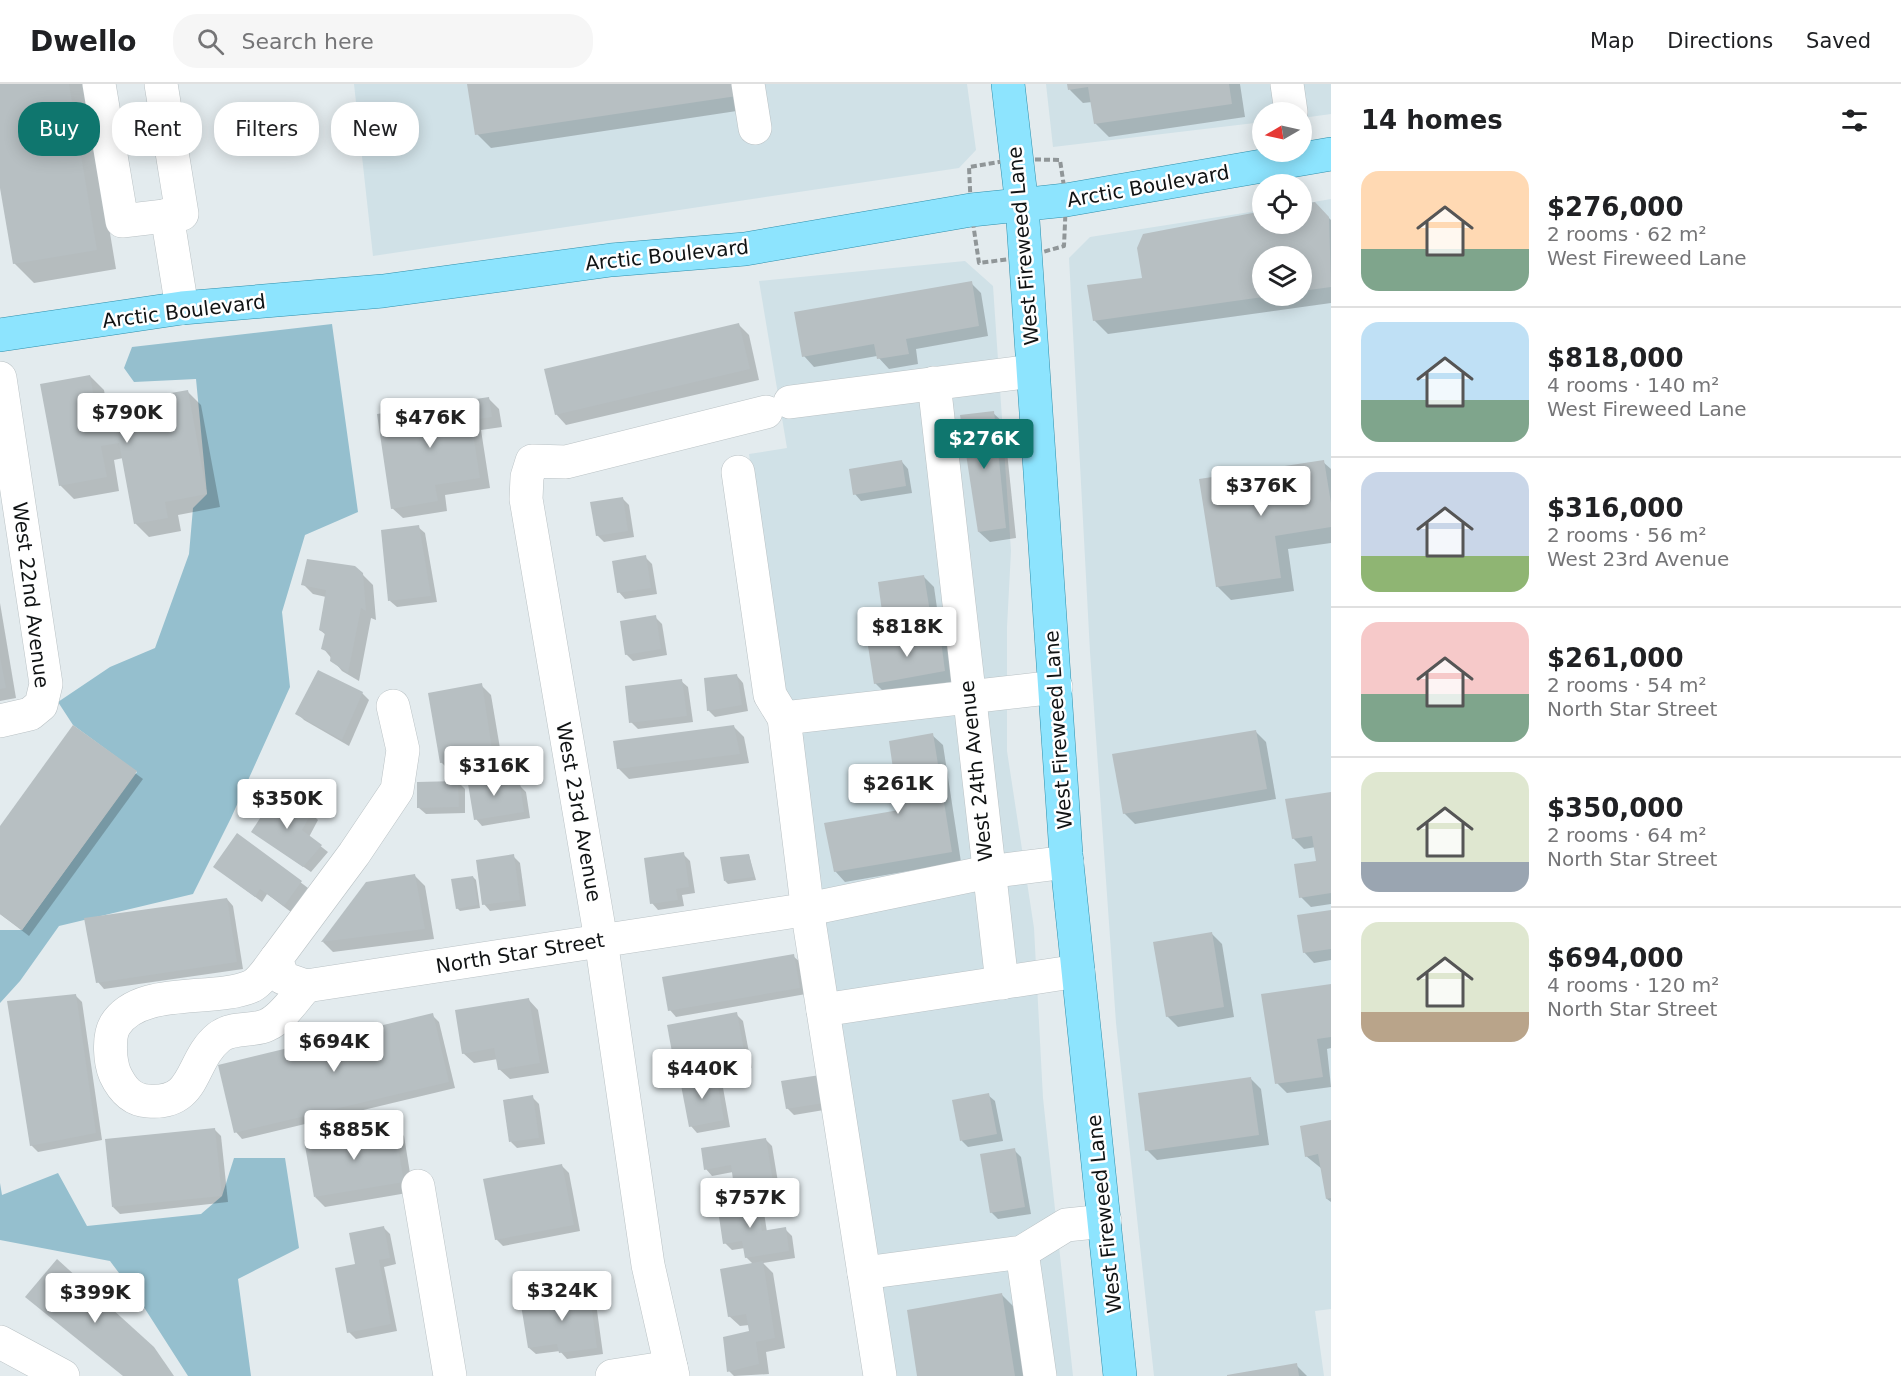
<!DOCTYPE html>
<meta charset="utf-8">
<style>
:root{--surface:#fff;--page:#f6f6f6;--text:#202124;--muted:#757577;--line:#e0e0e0;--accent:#0f766e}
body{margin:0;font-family:"DejaVu Sans",sans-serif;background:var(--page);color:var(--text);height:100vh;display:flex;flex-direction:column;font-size:22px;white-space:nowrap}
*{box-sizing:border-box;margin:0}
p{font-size:20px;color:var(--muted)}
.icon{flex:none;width:33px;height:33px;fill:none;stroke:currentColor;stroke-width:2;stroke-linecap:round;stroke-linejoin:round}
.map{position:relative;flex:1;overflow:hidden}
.drawer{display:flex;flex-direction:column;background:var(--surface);width:570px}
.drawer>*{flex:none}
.top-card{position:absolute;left:18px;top:18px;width:570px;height:54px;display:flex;gap:12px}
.needle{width:39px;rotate:261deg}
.buttons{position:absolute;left:1252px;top:18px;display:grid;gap:12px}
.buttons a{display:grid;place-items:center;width:60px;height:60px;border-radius:50%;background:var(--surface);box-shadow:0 3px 15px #0003;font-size:30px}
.price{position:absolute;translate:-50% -51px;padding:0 14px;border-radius:6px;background:#fff;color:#222;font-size:20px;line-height:39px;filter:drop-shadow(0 2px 3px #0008)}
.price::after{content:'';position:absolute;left:50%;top:36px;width:18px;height:14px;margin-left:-9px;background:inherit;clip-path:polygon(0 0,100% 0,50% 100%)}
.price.selected{background:var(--accent);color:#fff}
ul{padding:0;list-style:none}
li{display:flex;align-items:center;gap:18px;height:150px;padding:0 30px}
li+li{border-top:2px solid var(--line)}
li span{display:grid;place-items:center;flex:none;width:168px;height:120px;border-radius:18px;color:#555}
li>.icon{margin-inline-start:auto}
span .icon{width:72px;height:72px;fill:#fffc;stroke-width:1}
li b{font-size:26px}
h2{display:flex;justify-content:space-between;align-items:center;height:72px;padding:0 30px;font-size:26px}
.tag{padding:0 21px;border-radius:24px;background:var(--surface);box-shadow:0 3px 15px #0003;font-size:21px;line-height:54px}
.tag.selected{background:var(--accent);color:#fff}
header{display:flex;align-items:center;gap:36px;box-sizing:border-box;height:84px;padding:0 30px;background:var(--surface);border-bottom:2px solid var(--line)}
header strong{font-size:28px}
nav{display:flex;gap:33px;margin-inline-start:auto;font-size:21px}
.search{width:420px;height:54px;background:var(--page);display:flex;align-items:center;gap:15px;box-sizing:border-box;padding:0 21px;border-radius:24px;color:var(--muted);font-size:22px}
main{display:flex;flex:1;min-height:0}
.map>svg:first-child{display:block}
.built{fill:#d0e1e7;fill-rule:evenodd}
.green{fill:#95bfce}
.shadow{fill:#0003;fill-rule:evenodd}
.building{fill:#b7bfc2}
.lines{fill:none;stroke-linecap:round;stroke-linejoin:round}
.minor-casing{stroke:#bac2c5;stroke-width:34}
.major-casing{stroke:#308fab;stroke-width:34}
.path{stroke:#909698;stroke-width:4;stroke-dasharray:6 3;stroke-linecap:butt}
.minor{stroke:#fff;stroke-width:33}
.major{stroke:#8de4fe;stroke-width:33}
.labels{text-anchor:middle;stroke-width:5;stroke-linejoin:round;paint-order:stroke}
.street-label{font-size:20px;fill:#101314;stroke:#fff}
</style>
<header>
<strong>Dwello</strong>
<div class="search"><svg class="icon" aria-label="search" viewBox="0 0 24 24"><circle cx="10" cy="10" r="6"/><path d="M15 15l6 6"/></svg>Search here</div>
<nav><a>Map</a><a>Directions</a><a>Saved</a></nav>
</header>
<main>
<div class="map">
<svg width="1331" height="1292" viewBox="0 0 1331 1292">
<rect width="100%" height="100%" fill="#e3ebee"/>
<!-- built -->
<g class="built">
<polygon points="354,0 967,0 976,66 959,84 373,172"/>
<polygon points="1046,0 1331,0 1331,30 1302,34 1302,28 1263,28 1263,38 1053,63"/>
<path d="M1331 115V1225L1315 1227 1324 1292H1154L1116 939 1090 568 1069 174 1090 153 1263 126V140H1302V120ZM1263 172H1302V212H1263Z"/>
<polygon points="965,177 993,202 1011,467 1007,543 1007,667 1034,844 1043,1014 1073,1292 880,1292 793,705 749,370 787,364 759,197"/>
</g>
<!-- green -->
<g class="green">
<polygon points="332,240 358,428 305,451 282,528 290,603 231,734 193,810 59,842 20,897 0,919 0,846 22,846 137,688 73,641 58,618 110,583 155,564 189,470 193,424 207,410 196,295 134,298 124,284 132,263"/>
<polygon points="234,1074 285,1074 299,1164 238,1195 251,1292 188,1292 140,1217 110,1177 0,1156 0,1099 2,1111 58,1089 87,1142 201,1130 222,1112"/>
</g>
<!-- shadow -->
<g class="shadow">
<polygon points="0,0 85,0 116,185 34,199 14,179 0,95"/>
<polygon points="468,0 746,0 750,25 491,64 477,50"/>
<polygon points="1069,0 1240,0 1245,33 1109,53 1095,39 1092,18 1083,19 1070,6"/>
<path d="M1314 119 1331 136V219L1108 250 1094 236 1143 195 1263 129V140H1302V121ZM1263 172H1302V212H1263Z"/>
<polygon points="971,199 981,209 988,252 916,265 918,280 889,285 877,272 814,283 804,272"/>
<polygon points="739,241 749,251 759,296 566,341 556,330"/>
<polygon points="90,292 104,306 109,335 187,307 201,321 220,423 178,431 181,447 149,453 135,439 123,374 114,376 119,407 74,415 60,401"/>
<polygon points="489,315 499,325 502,343 481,346 490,404 445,411 447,427 403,434 392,424"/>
<polygon points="993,329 1004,339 1016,454 990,458 979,448"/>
<polygon points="902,378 908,385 912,409 861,417 855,410"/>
<polygon points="1323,378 1331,385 1331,459 1288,465 1294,507 1231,516 1217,502"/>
<polygon points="622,414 629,421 634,453 604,458 597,451"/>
<polygon points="418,443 425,449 437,518 397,523 390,517"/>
<polygon points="645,473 652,480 657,510 625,515 619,508"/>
<polygon points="362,490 373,501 376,536 371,534 359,597 342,587 323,564 326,551 320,546 326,513 313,510 303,500"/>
<polygon points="924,493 934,503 939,538 895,544 885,534"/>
<polygon points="0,519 16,614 0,617"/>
<polygon points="655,533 662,540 667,571 633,577 626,570"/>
<polygon points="940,551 950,561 955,597 886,610 875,599"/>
<polygon points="737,592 743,599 748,627 715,633 708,626"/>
<polygon points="681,597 688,603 693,638 638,645 631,638"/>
<polygon points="481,601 491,611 503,682 452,689 441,678"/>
<polygon points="362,609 369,616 349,662 304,636 297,629"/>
<polygon points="74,643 143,695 29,852 0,830 0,745"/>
<polygon points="734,643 744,653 749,679 629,695 618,684"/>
<polygon points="1256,648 1266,658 1276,715 1135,740 1124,729"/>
<polygon points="932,651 943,661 961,778 845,798 835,787 900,727"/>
<polygon points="502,690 508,697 509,703 519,701 526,708 530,734 482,742 476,735"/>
<polygon points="458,698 465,705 465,729 426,730 419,724"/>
<polygon points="1331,709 1331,820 1311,823 1301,813 1318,778 1316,763 1304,765 1293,754"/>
<polygon points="311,729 318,736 309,753 328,768 311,788 253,748"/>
<polygon points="238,751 308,804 291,828 267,810 262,818 215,783"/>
<polygon points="683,770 690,777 695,809 682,811 684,822 658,826 652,819"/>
<polygon points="749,771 756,796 728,800 725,797"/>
<polygon points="513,772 520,779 526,822 490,827 484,820"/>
<polygon points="414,791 425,802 434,855 333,868 323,858 367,799"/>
<polygon points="473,793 476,796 480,824 460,827 457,824"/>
<polygon points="227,815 233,822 243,885 104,905 98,898"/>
<polygon points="1331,828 1331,876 1314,879 1304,868"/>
<polygon points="1212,850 1222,860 1234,933 1178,943 1167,932"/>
<polygon points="793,872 800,878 806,910 676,933 670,926"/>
<polygon points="1331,901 1331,964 1327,965 1331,1003 1287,1009 1277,999"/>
<polygon points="76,912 82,918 102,1056 38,1068 31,1061"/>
<polygon points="528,915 538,926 549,989 510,995 499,985 498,975 474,979 463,969"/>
<polygon points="736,930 743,937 752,984 715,991 722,998 730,1043 697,1049 691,1042 684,997 677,990"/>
<polygon points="432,931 439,938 455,1004 242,1055 236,1048"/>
<polygon points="819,992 830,1025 794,1031 787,1024"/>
<polygon points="1251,995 1261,1005 1269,1061 1157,1076 1147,1066"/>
<polygon points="988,1011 995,1017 1003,1057 968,1063 962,1057 954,1017"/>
<polygon points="532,1013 539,1020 545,1060 517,1064 511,1058"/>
<polygon points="1331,1038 1331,1118 1327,1115 1322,1085 1306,1072"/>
<polygon points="393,1042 404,1052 413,1108 325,1123 315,1113"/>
<polygon points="214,1045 221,1052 228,1118 120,1130 113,1123"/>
<polygon points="765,1055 772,1062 779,1104 742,1109 736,1103 733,1088 712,1092 706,1085"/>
<polygon points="1014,1066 1021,1073 1031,1130 998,1135 991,1128"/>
<polygon points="562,1082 569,1089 580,1147 503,1162 496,1155"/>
<polygon points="756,1115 763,1122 767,1148 785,1145 792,1152 795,1174 763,1179 773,1189 785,1264 766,1268 769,1290 734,1292 729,1287 750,1248 749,1241 740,1242 729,1232 753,1180 746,1173 745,1164 732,1166 725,1159"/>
<polygon points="384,1144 390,1150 396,1180 384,1183 397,1247 356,1255 349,1248 357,1181"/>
<polygon points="588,1205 595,1212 603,1270 567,1275 560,1267 536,1270 529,1264 550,1219"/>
<polygon points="1002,1211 1015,1224 1026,1292 918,1292"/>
<polygon points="1296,1281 1307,1292 1228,1292"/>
</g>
<!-- building -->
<g class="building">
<polygon points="0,0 69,0 97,166 13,180 0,104"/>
<polygon points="467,0 735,0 737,12 475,51"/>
<polygon points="1067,0 1229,0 1232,20 1094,40 1088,3 1068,6"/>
<polygon points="1315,118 1329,133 1331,203 1302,207 1302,172 1263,172 1263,213 1093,237 1087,201 1142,194 1137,164 1143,150 1263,127 1263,140 1302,140 1302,120"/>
<polygon points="972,197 979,242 906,255 909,270 877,275 874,260 802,273 794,228"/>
<polygon points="739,239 750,285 555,331 544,285"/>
<polygon points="90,291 98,336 116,332 114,319 188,306 207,410 165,418 168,434 134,440 119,359 101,362 107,393 59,402 40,300"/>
<polygon points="489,313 492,333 471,336 480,394 435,401 438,417 391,425 377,330"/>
<polygon points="994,327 1006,444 978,448 960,331"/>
<polygon points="902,376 906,402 853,411 849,385"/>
<polygon points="1324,376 1331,419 1331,443 1275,452 1281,494 1216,503 1199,395"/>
<polygon points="623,413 628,447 596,452 590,418"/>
<polygon points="419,441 431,512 388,517 381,446"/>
<polygon points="646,471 651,504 617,509 612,477"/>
<polygon points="307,475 355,482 363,489 366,527 361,524 348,589 330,577 331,569 321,565 325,549 319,546 326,506 301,501"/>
<polygon points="924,491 930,528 883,535 878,498"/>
<polygon points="656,531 661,565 625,571 620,537"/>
<polygon points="940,549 945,587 874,600 868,562"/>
<polygon points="0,573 6,604 0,605"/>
<polygon points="318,586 363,608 342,656 295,630"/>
<polygon points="737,590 742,621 707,627 704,594"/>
<polygon points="682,595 687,632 629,639 625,602"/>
<polygon points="482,599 493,672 440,679 428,609"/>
<polygon points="73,641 137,687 22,846 0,830 0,742"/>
<polygon points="734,641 740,670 617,685 613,657"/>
<polygon points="1256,646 1267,705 1123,730 1112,670"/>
<polygon points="933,649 952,768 834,788 824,739 899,726 889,657"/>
<polygon points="502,688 504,702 520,699 524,728 474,736 467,694"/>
<polygon points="458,697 459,723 417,724 417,698"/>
<polygon points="277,708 312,728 302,746 322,761 303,783 251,748"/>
<polygon points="1331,708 1331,809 1299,814 1294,780 1316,777 1312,752 1292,755 1285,715"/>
<polygon points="237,749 302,797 284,822 260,805 255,813 213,783"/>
<polygon points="684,768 689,803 676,805 678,816 650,820 644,774"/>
<polygon points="514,770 520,816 482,821 476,776"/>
<polygon points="749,770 754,793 724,797 720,773"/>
<polygon points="415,790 425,845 321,858 366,798"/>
<polygon points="473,792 478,821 456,825 451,795"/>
<polygon points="227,814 237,878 96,899 84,834"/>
<polygon points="1331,826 1331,865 1303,869 1297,831"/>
<polygon points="1212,848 1224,923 1166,933 1153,858"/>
<polygon points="794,870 800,904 668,927 662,893"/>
<polygon points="1331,900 1331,953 1317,955 1323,993 1275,1000 1261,910"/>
<polygon points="76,910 96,1049 30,1062 7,917"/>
<polygon points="529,914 540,979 498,986 494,964 462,970 455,926"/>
<polygon points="737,928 746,977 676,990 667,941"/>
<polygon points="433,929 449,998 234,1049 218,981"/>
<polygon points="716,989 724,1036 689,1043 680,996"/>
<polygon points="820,991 824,1019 786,1025 781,997"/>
<polygon points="1251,993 1259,1051 1145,1067 1138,1009"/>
<polygon points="989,1009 997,1050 960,1057 952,1016"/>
<polygon points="533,1011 539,1054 509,1058 503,1016"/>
<polygon points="1331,1036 1331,1114 1326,1115 1318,1070 1305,1073 1300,1042"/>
<polygon points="394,1040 404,1098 314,1113 304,1056"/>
<polygon points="215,1044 222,1112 112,1123 105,1055"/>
<polygon points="766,1054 773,1097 734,1103 731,1081 704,1086 701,1064"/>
<polygon points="1015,1064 1025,1123 990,1129 980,1070"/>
<polygon points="562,1080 574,1141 495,1156 483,1095"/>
<polygon points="757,1114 762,1147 786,1143 789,1167 745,1174 742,1157 723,1160 717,1119"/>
<polygon points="384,1142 390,1174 379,1176 391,1240 347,1249 335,1184 355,1180 349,1149"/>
<polygon points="57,1175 154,1263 174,1292 123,1292 25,1213"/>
<polygon points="763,1177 775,1254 756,1258 759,1280 727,1288 723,1253 749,1247 746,1230 728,1233 720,1185"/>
<polygon points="589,1203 597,1264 559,1269 557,1260 528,1264 521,1221 549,1217 551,1209"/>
<polygon points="1002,1209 1015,1292 917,1292 907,1226"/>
<polygon points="1297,1279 1299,1292 1227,1292 1227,1291"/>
</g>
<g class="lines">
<!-- minor casing -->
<g class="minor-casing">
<g id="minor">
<polyline points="99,0 122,137 182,130 161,0"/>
<polyline points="748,0 755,44"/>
<polyline points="1287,0 1291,28"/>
<polyline points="167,131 182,224"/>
<polyline points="0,294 46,600 41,621 30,630 0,637"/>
<polyline points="934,299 1002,899"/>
<polyline points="790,318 1032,287"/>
<polyline points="738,388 770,611 784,634 809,837 880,1292"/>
<polyline points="393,622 403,666 397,706 354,770 276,875 283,894 306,902 809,825 988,788 1067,778"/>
<polyline points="784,634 1056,603"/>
<path d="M276 875C270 883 261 897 252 902 214 919 140 901 115 941 108 953 110 978 115 990 122 1005 131 1016 148 1017 198 1021 189 977 219 953 233 942 253 948 267 941 283 934 295 914 306 902"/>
<polyline points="823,926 1078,887"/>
<polyline points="418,1102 450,1292"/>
<polyline points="1022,1168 1040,1292"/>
<polyline points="864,1189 1022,1168 1066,1141 1105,1137"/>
<polyline points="0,1258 63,1292"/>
<polyline points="612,1292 671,1283"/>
<polyline points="673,1292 648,1181 601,856 526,415 527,393 532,377 566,378 766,328"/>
</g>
</g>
<!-- major casing -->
<g class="major-casing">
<g id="major">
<polyline points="1008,0 1022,122 1066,770 1120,1292"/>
<polyline points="0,251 182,224 383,207 611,176 745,165 971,126 1066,116 1331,70"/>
</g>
</g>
<!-- path -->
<polygon class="path" points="1017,75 1060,76 1066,116 1064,162 1025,173 979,179 971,126 969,83"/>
<!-- minor -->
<use href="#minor" class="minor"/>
<!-- major -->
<use href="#major" class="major"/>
</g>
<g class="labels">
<!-- street labels -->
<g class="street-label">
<text transform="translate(1148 102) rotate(-10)" y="7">Arctic Boulevard</text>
<text transform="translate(1023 162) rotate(-95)" y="7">West Fireweed Lane</text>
<text transform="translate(667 171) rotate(-6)" y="7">Arctic Boulevard</text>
<text transform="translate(184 227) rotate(-7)" y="7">Arctic Boulevard</text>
<text transform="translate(31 511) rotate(83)" y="7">West 22nd Avenue</text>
<text transform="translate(1058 646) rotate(-94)" y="7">West Fireweed Lane</text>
<text transform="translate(976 687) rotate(-96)" y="7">West 24th Avenue</text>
<text transform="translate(579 728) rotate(80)" y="7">West 23rd Avenue</text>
<text transform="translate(520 869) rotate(-9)" y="7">North Star Street</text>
<text transform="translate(1104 1130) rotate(-96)" y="7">West Fireweed Lane</text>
</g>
</g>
</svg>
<div class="buttons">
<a><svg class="needle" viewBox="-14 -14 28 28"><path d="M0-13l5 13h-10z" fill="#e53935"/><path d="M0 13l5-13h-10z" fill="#757577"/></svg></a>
<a><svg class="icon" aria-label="locate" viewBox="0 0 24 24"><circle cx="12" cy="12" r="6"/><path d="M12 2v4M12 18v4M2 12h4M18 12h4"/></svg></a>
<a><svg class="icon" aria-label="layers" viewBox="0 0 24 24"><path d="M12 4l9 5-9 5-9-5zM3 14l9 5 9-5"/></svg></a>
</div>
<b class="price" style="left:127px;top:360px">$790K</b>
<b class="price" style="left:430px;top:365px">$476K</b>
<b class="price selected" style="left:984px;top:386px">$276K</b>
<b class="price" style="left:1261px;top:433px">$376K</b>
<b class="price" style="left:907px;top:574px">$818K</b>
<b class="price" style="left:494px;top:713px">$316K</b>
<b class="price" style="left:898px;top:731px">$261K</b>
<b class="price" style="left:287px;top:746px">$350K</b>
<b class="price" style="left:334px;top:989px">$694K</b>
<b class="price" style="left:702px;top:1016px">$440K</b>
<b class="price" style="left:354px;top:1077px">$885K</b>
<b class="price" style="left:750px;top:1145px">$757K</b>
<b class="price" style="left:562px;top:1238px">$324K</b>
<b class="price" style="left:95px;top:1240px">$399K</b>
<div class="top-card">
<a class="tag selected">Buy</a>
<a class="tag">Rent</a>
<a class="tag">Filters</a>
<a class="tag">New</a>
</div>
</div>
<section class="drawer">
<h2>14 homes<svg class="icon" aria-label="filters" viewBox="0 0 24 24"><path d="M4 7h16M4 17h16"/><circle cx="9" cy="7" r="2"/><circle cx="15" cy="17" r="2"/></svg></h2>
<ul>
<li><span style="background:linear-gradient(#ffd9b3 65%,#7fa58c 0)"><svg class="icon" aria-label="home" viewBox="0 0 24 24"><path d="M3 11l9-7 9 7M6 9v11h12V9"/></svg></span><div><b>$276,000</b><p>2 rooms · 62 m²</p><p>West Fireweed Lane</p></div></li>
<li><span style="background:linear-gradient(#bfe0f5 65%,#7fa58c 0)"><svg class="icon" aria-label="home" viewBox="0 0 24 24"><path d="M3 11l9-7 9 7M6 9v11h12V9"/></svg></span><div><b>$818,000</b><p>4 rooms · 140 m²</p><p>West Fireweed Lane</p></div></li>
<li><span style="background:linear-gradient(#c9d6e8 70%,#8fb573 0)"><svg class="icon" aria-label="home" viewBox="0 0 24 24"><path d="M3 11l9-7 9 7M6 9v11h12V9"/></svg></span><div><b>$316,000</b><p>2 rooms · 56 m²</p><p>West 23rd Avenue</p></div></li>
<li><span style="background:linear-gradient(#f6c9c9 60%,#7fa58c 0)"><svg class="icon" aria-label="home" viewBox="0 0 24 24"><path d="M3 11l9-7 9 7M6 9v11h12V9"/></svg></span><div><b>$261,000</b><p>2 rooms · 54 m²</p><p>North Star Street</p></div></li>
<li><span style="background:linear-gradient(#dfe7d0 75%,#9aa5b1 0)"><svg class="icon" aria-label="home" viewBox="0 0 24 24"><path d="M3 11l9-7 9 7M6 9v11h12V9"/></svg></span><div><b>$350,000</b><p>2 rooms · 64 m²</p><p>North Star Street</p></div></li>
<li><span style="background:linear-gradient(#dfe7d0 75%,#b9a48a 0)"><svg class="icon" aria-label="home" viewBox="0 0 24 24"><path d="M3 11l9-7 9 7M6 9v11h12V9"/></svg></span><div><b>$694,000</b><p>4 rooms · 120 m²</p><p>North Star Street</p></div></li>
</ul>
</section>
</main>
